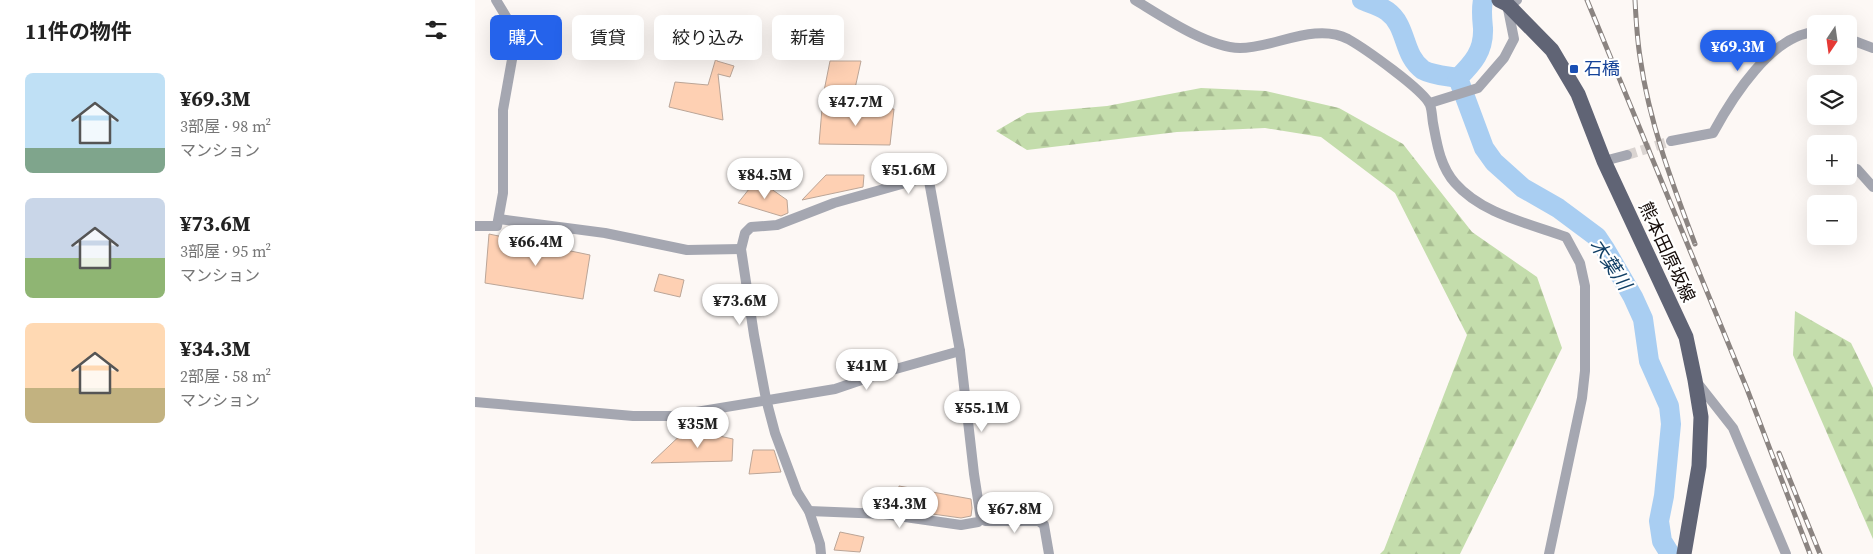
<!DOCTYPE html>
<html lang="ja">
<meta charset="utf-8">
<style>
:root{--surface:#fff;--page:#f2f2f2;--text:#222;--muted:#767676;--accent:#2563eb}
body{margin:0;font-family:"Source Serif 4","Noto Sans JP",serif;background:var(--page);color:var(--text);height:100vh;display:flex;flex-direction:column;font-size:19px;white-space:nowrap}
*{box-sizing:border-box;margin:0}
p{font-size:16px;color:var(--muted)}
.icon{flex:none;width:28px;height:28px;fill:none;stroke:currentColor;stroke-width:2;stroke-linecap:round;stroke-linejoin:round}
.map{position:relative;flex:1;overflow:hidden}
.side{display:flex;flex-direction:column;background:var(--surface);width:475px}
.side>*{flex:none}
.hud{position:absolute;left:15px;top:15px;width:475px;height:45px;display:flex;gap:10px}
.needle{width:32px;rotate:193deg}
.controls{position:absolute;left:1332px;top:15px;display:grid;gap:10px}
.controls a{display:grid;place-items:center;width:50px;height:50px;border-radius:8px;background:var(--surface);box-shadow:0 5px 20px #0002;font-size:25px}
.price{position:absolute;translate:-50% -42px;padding:0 11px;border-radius:18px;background:#fff;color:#222;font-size:16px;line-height:32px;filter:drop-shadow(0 1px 2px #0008)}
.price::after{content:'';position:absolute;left:50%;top:30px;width:15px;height:11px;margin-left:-8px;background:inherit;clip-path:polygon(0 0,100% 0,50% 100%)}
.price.on{background:var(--accent);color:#fff}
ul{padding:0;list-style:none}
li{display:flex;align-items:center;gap:15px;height:125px;padding:0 25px}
li span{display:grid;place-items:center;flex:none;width:140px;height:100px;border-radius:8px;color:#555}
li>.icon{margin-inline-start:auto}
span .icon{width:60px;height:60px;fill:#fffc;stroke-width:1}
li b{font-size:21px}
h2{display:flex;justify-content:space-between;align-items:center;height:60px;padding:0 25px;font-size:21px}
.chip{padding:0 18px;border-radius:8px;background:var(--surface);box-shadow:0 5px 20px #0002;font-size:18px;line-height:45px}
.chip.on{background:var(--accent);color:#fff}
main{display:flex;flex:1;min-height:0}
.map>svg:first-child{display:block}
.forest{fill:url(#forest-firs)}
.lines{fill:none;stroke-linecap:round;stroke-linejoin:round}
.river{stroke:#a9cef2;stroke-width:20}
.building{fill:#fed0b3;stroke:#bba597}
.street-tunnel{stroke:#dad4d1;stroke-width:10;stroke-dasharray:10 5;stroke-linecap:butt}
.street{stroke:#a5a7b1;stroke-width:10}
.primary{stroke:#606475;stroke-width:15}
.rail-casing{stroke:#8b8481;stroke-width:5}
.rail{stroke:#fff;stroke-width:3;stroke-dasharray:9;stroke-linecap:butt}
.transit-dot{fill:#1a4fb4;stroke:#fff;stroke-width:2}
.labels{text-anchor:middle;stroke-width:4.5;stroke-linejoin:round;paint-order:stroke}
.transit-label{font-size:18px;fill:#164399;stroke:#fff;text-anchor:start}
.street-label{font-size:18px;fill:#140b08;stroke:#fff}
.water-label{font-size:19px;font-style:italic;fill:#124066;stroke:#fff}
</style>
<main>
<section class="side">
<h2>11件の物件<svg class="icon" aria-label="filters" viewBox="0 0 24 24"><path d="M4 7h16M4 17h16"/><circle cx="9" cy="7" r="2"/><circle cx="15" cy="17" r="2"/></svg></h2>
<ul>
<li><span style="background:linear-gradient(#bfe0f5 75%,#7fa58c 0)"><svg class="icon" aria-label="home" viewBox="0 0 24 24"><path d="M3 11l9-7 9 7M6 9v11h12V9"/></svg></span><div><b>¥69.3M</b><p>3部屋 · 98 m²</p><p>マンション</p></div></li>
<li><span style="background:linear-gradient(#c9d6e8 60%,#8fb573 0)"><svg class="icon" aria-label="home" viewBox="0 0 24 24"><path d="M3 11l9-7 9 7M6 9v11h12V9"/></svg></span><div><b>¥73.6M</b><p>3部屋 · 95 m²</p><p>マンション</p></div></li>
<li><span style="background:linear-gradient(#ffd9b3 65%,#c2b280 0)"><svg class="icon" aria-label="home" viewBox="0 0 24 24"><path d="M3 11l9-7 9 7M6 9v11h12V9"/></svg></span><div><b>¥34.3M</b><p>2部屋 · 58 m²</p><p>マンション</p></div></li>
</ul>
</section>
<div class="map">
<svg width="1398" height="554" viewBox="0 0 1398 554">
<defs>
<pattern id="forest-firs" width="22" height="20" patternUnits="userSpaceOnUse" patternTransform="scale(1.25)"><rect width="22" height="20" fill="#c4ddac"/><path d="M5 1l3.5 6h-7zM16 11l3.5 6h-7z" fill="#a8bc92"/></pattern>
</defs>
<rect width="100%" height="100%" fill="#fdf8f5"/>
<!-- forest -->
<g class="forest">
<polygon points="726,88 791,91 864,108 928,144 997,232 1062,277 1087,348 985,554 905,554 909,550 992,335 920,193 846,137 790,128 702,132 552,150 521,131 552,113 632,106"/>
<polygon points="1320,311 1376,343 1398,388 1398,539 1318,355"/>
</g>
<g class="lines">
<!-- river -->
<g class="river">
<path d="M887 0C895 3 905 6 912 11 933 26 927 55 948 70 957 75 972 76 983 78"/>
<path d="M1008 0C1006 10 1007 18 1008 28 1009 51 998 63 983 78L1009 148 1019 162 1048 188 1083 208 1122 237 1130 249 1158 297 1168 319 1174 361 1194 406 1196 424 1189 496 1184 521 1187 541 1195 554"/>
</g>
</g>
<!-- building -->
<g class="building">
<polygon points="241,58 242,61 259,66 255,77 243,74 248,120 194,107 200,82 233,85"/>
<polygon points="355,61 386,61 379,93 349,91"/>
<polygon points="347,109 419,109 415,145 344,144"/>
<polygon points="442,156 443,169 421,171 419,158"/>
<polygon points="351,175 389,175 388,187 327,200"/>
<polygon points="282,179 312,200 313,213 306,216 263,203"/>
<polygon points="14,234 115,255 108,299 10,283"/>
<polygon points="184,274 209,280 205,297 179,291"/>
<polygon points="212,429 258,439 257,461 176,463"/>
<polygon points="278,450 299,450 306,472 274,474"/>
<polygon points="424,486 496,499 497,508 496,516 486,518 422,509"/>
<polygon points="365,532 389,537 385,552 359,550"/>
</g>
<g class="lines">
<!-- street-tunnel -->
<polyline class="street-tunnel" points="1152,155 1196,141"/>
<!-- street -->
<g class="street">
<path d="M660 0C688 17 732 47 765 48 799 48 840 22 873 39 889 48 949 90 955 105 957 110 957 117 958 123 962 144 965 166 980 183 1007 214 1053 223 1091 237L1105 263 1110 286V371L1107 398 1074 554"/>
<polyline points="1374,39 1398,48"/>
<polyline points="955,103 1003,88 1029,58 1039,39 1032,4 1042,0"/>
<path d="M1196 141 1238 133C1257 98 1297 34 1341 32"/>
<polyline points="1129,161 1152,155"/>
<polyline points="1374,167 1382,169 1398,187"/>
<polyline points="24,219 130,233 212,250 266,249"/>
<polyline points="0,226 22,226 28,193 28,110 38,54 39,30 21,0"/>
<polyline points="1221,381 1258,428 1311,554"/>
<polyline points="0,402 158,416 197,416 360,389 410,372 485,351"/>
<polyline points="334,511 409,514 486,525 503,522 506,519 511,521 564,521 569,525 574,554"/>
<polyline points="346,554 345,544 334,511 322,492 300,433 291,399 279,335 266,249 270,233 276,227 302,225 359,203 448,178 454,181 485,351 499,474 506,519"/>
</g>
<!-- primary -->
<polyline class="primary" points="1024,0 1032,4 1077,50 1103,94 1129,161 1211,337 1220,380 1226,417 1224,466 1209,554"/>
<!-- rail casing -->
<g class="rail-casing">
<g id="rail">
<polyline points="1112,0 1272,389 1335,554"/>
<path d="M1160 0C1161 19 1162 38 1165 57 1174 122 1197 183 1220 244"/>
<polyline points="1304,453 1345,554"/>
</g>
</g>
<!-- rail -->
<use href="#rail" class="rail"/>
</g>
<!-- markers -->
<rect class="transit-dot" x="1094" y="64" width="10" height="10" rx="2.5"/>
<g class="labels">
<!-- transit labels -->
<g class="transit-label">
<text x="1109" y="75">石橋</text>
</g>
<!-- street labels -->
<g class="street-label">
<text transform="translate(1192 252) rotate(65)" y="6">熊本田原坂線</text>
</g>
<!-- water labels -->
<g class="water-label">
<text transform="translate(1136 264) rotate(56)" y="7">木葉川</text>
</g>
</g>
</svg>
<div class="controls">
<a><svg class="needle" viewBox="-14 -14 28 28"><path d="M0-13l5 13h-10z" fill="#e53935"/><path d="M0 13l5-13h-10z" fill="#767676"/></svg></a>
<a><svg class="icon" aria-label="layers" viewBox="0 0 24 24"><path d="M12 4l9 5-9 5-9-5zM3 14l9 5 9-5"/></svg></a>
<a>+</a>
<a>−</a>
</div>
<b class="price on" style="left:1263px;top:72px">¥69.3M</b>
<b class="price" style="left:381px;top:127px">¥47.7M</b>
<b class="price" style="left:434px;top:195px">¥51.6M</b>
<b class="price" style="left:290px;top:200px">¥84.5M</b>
<b class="price" style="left:61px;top:267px">¥66.4M</b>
<b class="price" style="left:265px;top:326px">¥73.6M</b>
<b class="price" style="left:392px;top:391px">¥41M</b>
<b class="price" style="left:507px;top:433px">¥55.1M</b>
<b class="price" style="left:223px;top:449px">¥35M</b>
<b class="price" style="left:425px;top:529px">¥34.3M</b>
<b class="price" style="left:540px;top:534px">¥67.8M</b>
<div class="hud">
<a class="chip on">購入</a>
<a class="chip">賃貸</a>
<a class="chip">絞り込み</a>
<a class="chip">新着</a>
</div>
</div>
</main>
